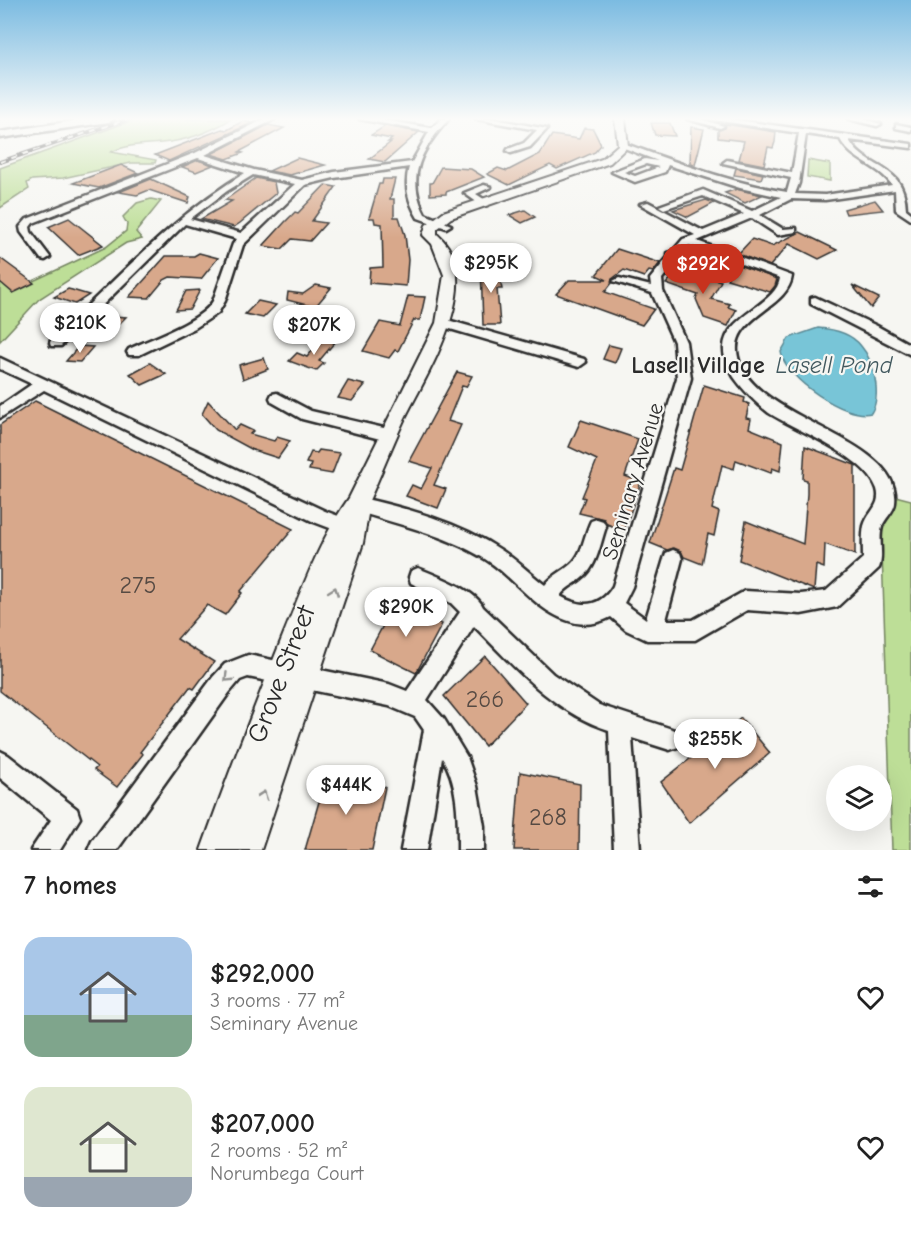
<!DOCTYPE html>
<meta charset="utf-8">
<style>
:root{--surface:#fff;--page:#f2f2f2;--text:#222;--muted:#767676;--accent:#c8321e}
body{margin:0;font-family:"Comic Neue",sans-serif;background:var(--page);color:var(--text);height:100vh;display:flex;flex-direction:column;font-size:22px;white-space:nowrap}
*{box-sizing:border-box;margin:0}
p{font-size:20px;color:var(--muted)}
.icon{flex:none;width:33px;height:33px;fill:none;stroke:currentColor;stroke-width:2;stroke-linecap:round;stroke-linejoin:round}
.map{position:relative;height:850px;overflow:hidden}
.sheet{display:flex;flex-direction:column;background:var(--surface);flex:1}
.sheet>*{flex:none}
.buttons{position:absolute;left:826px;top:765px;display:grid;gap:12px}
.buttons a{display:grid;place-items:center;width:66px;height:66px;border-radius:50%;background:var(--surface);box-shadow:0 6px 24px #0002;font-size:30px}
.price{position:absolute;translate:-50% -51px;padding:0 14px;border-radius:21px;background:#fff;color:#222;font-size:20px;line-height:39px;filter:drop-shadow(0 2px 3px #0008)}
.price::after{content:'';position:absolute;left:50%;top:36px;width:18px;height:14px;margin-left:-9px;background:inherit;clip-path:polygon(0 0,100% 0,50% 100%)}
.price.selected{background:var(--accent);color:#fff}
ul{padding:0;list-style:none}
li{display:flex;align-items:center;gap:18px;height:150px;padding:0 24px}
li span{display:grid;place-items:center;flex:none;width:168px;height:120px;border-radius:18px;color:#555}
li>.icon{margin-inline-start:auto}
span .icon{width:72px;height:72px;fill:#fffc;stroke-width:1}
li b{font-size:26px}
h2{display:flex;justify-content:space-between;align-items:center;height:72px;padding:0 24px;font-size:26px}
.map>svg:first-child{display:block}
.green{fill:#bdde97;stroke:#748461;stroke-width:1.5}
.water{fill:#78c5d7;stroke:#598792;stroke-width:1.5}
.building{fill:#d8a88b;stroke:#2b2b2b;stroke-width:1.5}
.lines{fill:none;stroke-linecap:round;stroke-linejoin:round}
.minor-casing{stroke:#2b2b2b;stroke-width:5}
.major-casing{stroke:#2b2b2b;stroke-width:4}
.highway-casing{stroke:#2b2b2b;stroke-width:5}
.minor{fill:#f6f6f2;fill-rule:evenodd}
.major{fill:#f6f6f2;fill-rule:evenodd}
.highway{fill:#f6f6f2;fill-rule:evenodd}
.rail-casing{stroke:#2b2b2b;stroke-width:4}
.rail{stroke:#f6f6f2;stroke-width:2;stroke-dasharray:6;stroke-linecap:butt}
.oneway{stroke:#90908e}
.labels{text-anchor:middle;stroke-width:4.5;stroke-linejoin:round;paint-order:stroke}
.street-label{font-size:22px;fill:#2b2b2b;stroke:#f6f6f2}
.neighbourhood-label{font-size:24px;font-weight:bold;fill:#2b2b2b;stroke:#f6f6f2}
.water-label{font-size:24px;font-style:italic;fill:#42595f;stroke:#f6f6f2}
.near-number-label{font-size:24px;fill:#564a43}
.near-street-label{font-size:27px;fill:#2b2b2b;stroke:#f6f6f2}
</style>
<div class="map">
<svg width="911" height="850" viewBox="0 0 911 850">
<rect width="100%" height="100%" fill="#f6f6f2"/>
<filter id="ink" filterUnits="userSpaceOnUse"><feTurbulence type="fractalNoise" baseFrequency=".0167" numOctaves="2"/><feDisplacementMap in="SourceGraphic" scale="12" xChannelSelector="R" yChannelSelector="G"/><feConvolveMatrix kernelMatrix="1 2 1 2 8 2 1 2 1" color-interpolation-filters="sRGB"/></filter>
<g filter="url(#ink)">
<!-- green -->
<g class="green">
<path d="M136 119H231C210 132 186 141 161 143 142 145 129 144 111 152L156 160 155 163H131L63 178 32 180 27 183 29 189 0 208V168Z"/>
<polygon points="808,160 830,164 830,181 807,177"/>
<polygon points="151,199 161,201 136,232 142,239 126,243 39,299 0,341 0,281 31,282 106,247 126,231 127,224 123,217 137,203"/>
<polygon points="880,492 911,500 911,850 892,850"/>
</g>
<!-- water -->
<path class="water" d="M818 328C833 329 851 333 861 346 874 361 882 396 871 413 847 420 784 378 781 352L789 338Z"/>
<!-- building -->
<g class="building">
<polygon points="243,121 252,123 169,161 155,155 222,129 227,130"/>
<polygon points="651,123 670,123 675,136 655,135"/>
<polygon points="725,124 776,132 775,142 773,148 768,147 764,165 739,160 744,141 718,138 718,130 725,128"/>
<polygon points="268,125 284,128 239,152 243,153 227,159 211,154"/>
<polygon points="385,126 419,132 385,162 369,159 391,142 388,142 392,139 371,135"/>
<polygon points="691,127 704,129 695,165 690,164"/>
<polygon points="584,128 593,129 601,145 595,152 557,169 550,165 509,185 487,174 498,168 507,171 540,154 552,135 579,139"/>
<polygon points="297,158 325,165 290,175 269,171"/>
<polygon points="198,160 213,165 196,172 182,167"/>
<polygon points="121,165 138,173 99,188 73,183"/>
<polygon points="441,167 471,169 484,177 446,192 446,194 430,195 430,183 432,183"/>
<polygon points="736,168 763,174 761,179 734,175"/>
<polygon points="256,178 274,182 276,193 240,223 234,227 201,219 232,201 225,200"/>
<polygon points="151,179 190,197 188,203 149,190 137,195 119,192"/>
<polygon points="383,179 395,179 390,199 394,199 394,217 399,217 405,235 408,260 406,286 369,283 370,268 383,267 382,224 375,223 374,218 369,218 379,184 382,184"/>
<polygon points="325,185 336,187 312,221 326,223 310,241 292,239 282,249 263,246 285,222 295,212 298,213"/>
<polygon points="737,189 740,190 762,195 745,203 725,193"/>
<polygon points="706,200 714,203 688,217 673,210"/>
<polygon points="875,200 883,210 846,214 844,209"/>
<polygon points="525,210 535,217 522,223 509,215"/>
<polygon points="69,218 103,245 78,255 48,227"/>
<polygon points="800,232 837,250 819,259 789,244 770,266 738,254 752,239 772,246"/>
<polygon points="617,249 660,263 653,272 649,271 644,277 624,270 612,279 612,283 605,292 654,309 642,325 556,294 569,280 607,280 596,275"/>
<polygon points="199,253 218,258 201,279 170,277 164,280 149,298 129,297 166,256 194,256"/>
<polygon points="0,258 34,283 13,293 0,282"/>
<polygon points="497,264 502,289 497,289 500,325 483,325 481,265"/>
<polygon points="736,264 777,279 775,286 770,292 727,279"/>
<polygon points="674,267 721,281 711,299 730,304 728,307 736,310 728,326 704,318 696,299 698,295 666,284 671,278 667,277"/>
<polygon points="316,285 331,288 315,307 287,300 288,292 303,294"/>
<polygon points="852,285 879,298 871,308"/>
<polygon points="68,289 72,290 89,295 75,304 54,297"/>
<polygon points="200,290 190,309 176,310 186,291"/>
<polygon points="408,296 425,297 420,320 414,320 398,351 395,350 389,358 363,351 380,322 400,326"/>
<polygon points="258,301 276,305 263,318 245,314"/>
<polygon points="112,316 126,317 114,329 100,327"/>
<polygon points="322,339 335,342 319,361 324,363 316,371 289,361 297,353 307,357"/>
<polygon points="609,345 621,348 615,363 603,359"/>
<polygon points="79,346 93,347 80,362 66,361"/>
<polygon points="264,358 268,369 243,379 239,365"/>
<polygon points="150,363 166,374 142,385 130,374"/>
<polygon points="457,372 472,376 466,387 462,386 448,421 461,425 434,485 446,489 438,508 406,496 412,485 421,489 432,468 409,461"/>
<polygon points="348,381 365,385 352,401 338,398"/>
<polygon points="704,385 745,398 744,402 749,404 746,418 751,419 749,428 783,442 780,471 772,468 771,473 736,460 734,469 722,465 712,509 719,512 714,536 708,534 702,564 684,557 681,551 674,548 667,550 650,543 674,468 680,470"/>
<polygon points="35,401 293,529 240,592 242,593 225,615 207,605 177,639 214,662 194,689 190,687 140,752 143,754 117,787 94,770 97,767 0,691 0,425"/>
<polygon points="208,401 235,430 240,425 253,431 250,434 274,441 277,437 290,441 278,458 253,450 216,430 202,414"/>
<polygon points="581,420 638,439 625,476 641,482 624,531 607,524 604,519 579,513 585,498 582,497 597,460 569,447"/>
<polygon points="805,446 855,465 855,555 825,544 824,568 816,565 814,590 739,560 746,521 803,544 807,494 807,480 803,479"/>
<polygon points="319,450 340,453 332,474 309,470 311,464 306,463 311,452 317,453"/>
<polygon points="395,603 442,624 416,673 370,650"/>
<polygon points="485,656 526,703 485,746 444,696"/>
<polygon points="741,718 770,753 689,823 661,782"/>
<polygon points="520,772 580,784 579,850 514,850"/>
<polygon points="327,774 385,787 372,850 305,850"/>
</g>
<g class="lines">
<!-- minor casing -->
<g class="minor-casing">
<g id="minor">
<path d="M265 119H275L205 155 254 170 302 180 334 172 412 162 429 132 359 119H376L432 128 441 119H449C422 148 405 176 425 214L451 225 446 228 418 218C408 201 404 186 409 167L334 178 305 185 243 245 225 301 218 313 195 328 139 355H129L127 352 129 349C152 338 201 322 213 301L233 244 237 239 185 224 61 346H51L50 343 51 340C115 282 171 217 245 173L198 158 33 223 30 227 31 232 50 257 45 260 41 259 21 232 20 227 27 219 195 153ZM253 175 295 184 241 233 190 219 227 191Z"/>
<polygon points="476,119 494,119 547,129 530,147 511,153 507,151 508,149 524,143 537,130"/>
<polygon points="687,119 700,119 724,126 720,128"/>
<path d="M708 119H728L911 144V148L849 140C866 171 905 162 906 209L911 213V220L896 210 895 190 825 200 791 199 760 215 783 229 796 228V232L778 235 752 218 697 241 792 276C788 308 734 316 737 351 743 420 903 435 895 503 894 512 884 519 882 527 878 540 884 555 879 568L837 607 801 614 747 610 695 640H647L626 630 611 617C595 625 582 626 566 620 533 608 514 577 485 559 443 533 397 525 351 509L348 504 351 499 357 497C406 508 459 522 501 550 517 560 530 574 545 585 553 575 562 572 571 564 583 554 584 535 591 521L597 519 603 521 606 527C600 544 597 567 582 578 574 585 566 587 560 596 581 608 600 608 613 586L677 378 674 342 652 293 613 281 619 278 651 286 650 279 668 257V253L672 252 683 239 695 235 640 204 648 202 703 231 744 214 703 196 664 209 659 206 703 190 752 211 781 197 740 188 668 165 665 172 635 182 612 172 645 159 658 161 619 146 626 144C679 163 731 183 787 192L791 178 723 163 727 160 792 173 799 133ZM806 134 840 139C851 161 879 165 892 185L825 195 795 194 799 183ZM646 164 659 167 635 176 624 172ZM689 245 780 278C777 304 726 315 724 347 723 358 729 368 734 377 744 391 756 403 769 413 797 431 866 456 877 489 882 506 868 511 864 526 862 536 863 548 863 558L826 591 801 594 745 591 693 620H666L682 559 680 553 673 550 666 553 664 559 646 619 624 603 632 587 691 378 686 342 663 291 662 279 677 260 724 274 730 271 681 254Z"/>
<polygon points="848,119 863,119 881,124 877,126"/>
<polygon points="896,124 911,127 911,131 896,128"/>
<polygon points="484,185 491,187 476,194 487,201 487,205 481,205 464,193"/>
<polygon points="815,297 877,326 911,345 911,355 811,304 811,298"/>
<polygon points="444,319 584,359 586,362 579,367 440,326 440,320"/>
<polygon points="0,358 325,511 349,520 352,525 349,530 343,533 314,522 44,390 0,418 0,406 32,384 0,369"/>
<polygon points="277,393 311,411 388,429 393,431 396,435 393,439 388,441 302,419 272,402 270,398 272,394"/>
<path d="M418 568C435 575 476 590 483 607L553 674 599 705 678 731 681 739 678 747 670 750 632 738 640 850H614L609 730C553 712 515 667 474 626L427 700 444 719 467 757 477 786 484 826V850H458C458 821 459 783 442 758L427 850H401L424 730 415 717 389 706 248 677 240 680 229 693 117 850H88L92 841 213 677 225 664 248 655 389 684 407 691 460 612 451 603 411 583 409 577 411 571Z"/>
<polygon points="0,751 8,755 77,809 80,818 60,850 31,850 51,820 0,778"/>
</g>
</g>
<!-- major casing -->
<g class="major-casing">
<path id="major" d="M615 119H625L628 146 610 163 451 218 437 229V234C489 279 427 373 404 420 391 448 380 477 367 505L369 509 363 543 261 850H201C227 777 255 705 284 633 303 587 320 539 349 498L436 323 444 275 432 244 423 235 426 225 443 212 602 159 618 145Z"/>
</g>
<!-- highway casing -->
<g class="highway-casing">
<polygon id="highway" points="87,119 114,119 109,122 0,138 0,132"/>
</g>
<!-- minor -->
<use href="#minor" class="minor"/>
<!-- major -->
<use href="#major" class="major"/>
<!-- highway -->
<use href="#highway" class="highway"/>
<!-- rail casing -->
<g class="rail-casing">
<polyline id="rail" points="0,162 128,119"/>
</g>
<!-- rail -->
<use href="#rail" class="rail"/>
</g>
<!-- one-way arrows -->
<defs><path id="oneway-chevron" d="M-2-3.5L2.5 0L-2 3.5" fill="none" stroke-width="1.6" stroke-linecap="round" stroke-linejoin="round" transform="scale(1.5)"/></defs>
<g class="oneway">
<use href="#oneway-chevron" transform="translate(334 591) rotate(-70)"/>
<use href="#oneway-chevron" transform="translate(228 678) rotate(136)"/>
<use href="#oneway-chevron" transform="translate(263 795) rotate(-71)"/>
</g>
</g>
<!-- sky -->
<linearGradient id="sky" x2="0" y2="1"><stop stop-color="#7bbbe1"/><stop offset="0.5" stop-color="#fbfbf9"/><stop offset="1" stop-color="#fbfbf9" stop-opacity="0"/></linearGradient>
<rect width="911" height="238" fill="url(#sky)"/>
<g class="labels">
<!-- street labels -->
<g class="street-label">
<text transform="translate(632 481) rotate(-73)" y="8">Seminary Avenue</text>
</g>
<!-- neighbourhood labels -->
<g class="neighbourhood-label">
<text x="698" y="373">Lasell Village</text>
</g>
<!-- water labels -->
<g class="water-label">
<text x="834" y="373">Lasell Pond</text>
</g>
<!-- near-number labels -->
<g class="near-number-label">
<text x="138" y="593">275</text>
<text x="485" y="707">266</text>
<text x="548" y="825">268</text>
</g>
<!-- near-street labels -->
<g class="near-street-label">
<text transform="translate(281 674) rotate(-69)" y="9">Grove Street</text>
</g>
</g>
</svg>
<div class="buttons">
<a><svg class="icon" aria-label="layers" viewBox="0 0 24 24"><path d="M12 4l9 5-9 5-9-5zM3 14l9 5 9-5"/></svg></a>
</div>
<b class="price" style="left:491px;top:294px">$295K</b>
<b class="price selected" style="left:703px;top:295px">$292K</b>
<b class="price" style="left:80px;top:354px">$210K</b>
<b class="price" style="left:314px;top:356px">$207K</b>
<b class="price" style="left:406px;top:638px">$290K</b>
<b class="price" style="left:715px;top:770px">$255K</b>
<b class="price" style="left:346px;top:816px">$444K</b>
</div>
<section class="sheet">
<h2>7 homes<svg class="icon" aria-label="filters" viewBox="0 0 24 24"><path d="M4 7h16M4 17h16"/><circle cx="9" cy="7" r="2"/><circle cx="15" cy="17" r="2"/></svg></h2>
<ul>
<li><span style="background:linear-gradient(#a9c7e8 65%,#7fa58c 0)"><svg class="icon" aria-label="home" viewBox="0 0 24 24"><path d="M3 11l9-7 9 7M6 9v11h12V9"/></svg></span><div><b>$292,000</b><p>3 rooms · 77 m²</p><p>Seminary Avenue</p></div><svg class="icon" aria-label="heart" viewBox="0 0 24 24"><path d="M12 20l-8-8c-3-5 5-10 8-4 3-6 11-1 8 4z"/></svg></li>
<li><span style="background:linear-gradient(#dfe7d0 75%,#9aa5b1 0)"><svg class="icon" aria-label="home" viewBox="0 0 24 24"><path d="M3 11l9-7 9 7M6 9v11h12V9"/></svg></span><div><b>$207,000</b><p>2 rooms · 52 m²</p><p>Norumbega Court</p></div><svg class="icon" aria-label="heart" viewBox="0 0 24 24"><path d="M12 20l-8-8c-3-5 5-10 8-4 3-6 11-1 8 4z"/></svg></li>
</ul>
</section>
